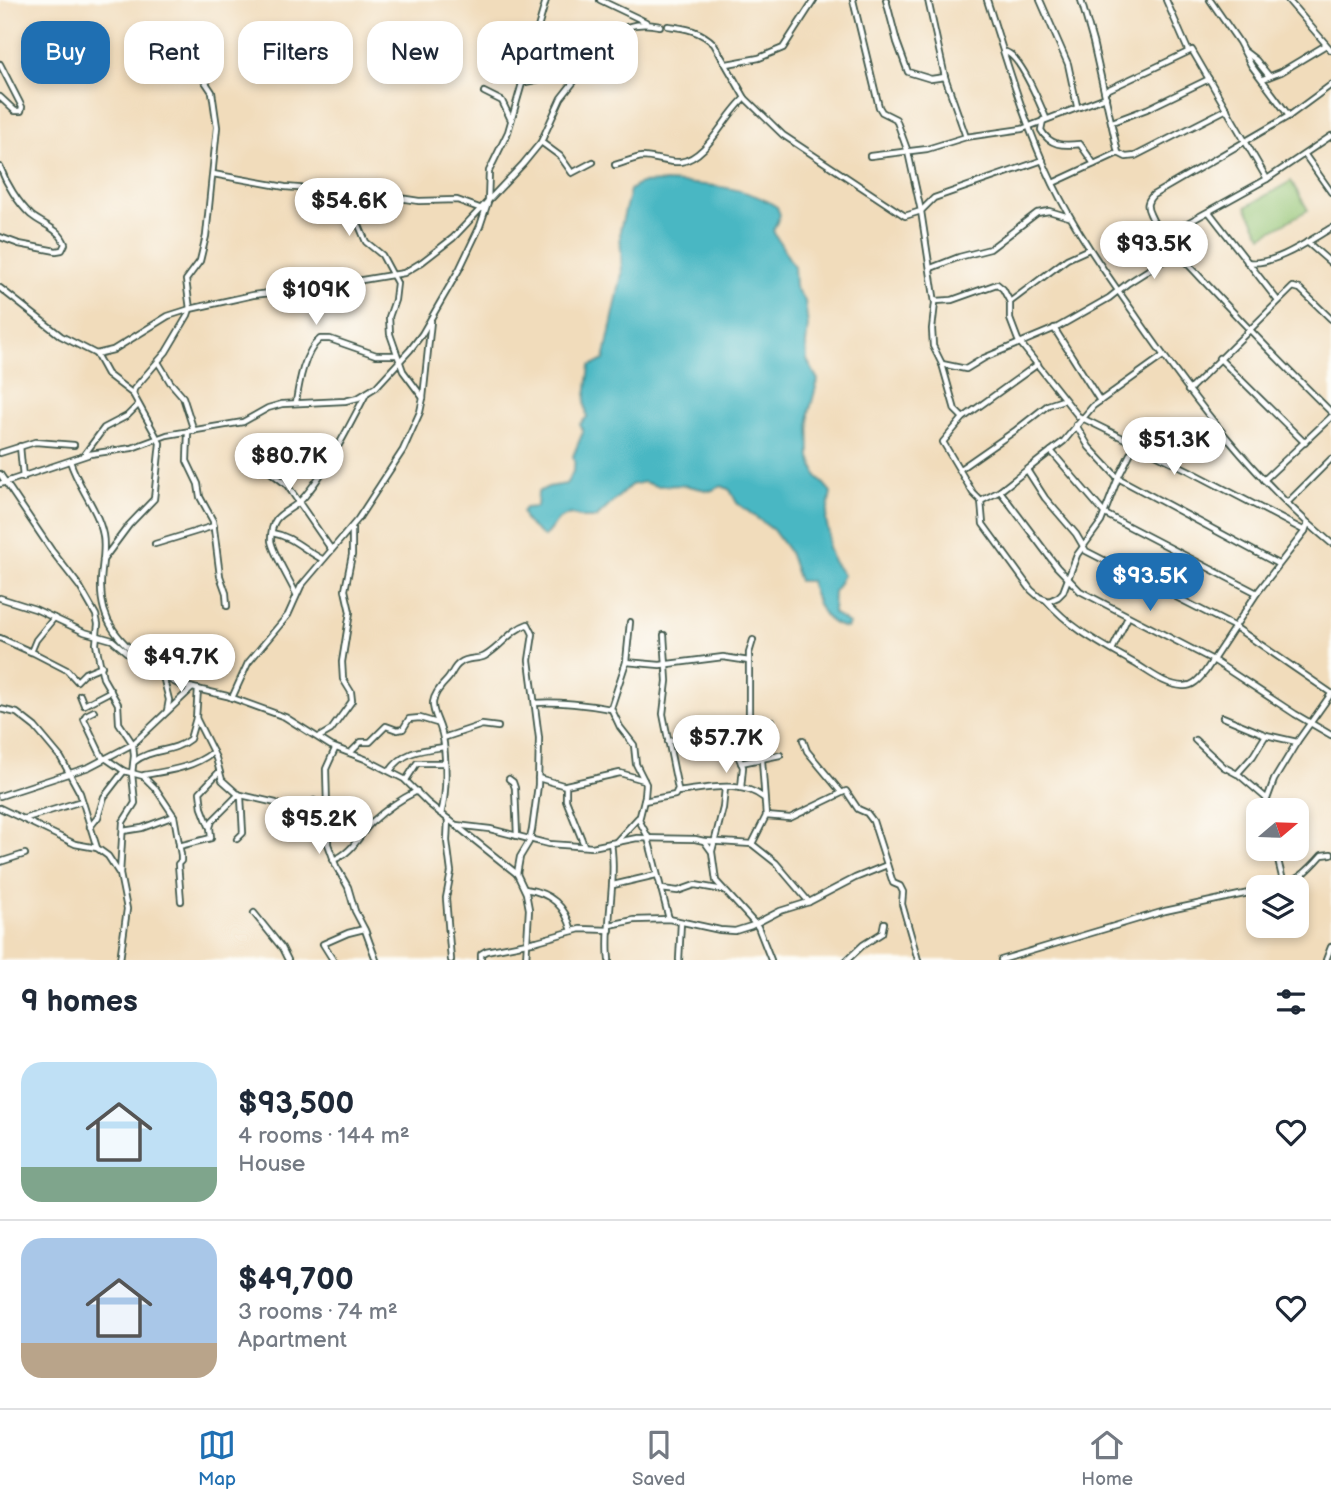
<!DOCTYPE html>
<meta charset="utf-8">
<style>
:root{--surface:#fff;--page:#f2f2f3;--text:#1f2937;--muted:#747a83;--line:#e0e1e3;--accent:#1f6fb2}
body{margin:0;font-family:"Balsamiq Sans",sans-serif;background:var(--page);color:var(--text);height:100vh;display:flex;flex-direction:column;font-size:26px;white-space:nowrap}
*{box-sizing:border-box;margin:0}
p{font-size:23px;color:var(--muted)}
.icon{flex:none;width:38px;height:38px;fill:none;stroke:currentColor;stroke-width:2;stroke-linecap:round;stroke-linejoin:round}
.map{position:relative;height:960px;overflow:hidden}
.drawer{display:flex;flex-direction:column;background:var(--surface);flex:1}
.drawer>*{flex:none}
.top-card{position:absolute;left:21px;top:21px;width:700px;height:63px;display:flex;gap:14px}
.needle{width:46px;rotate:71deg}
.fabs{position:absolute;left:1246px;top:798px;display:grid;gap:14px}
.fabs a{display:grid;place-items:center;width:63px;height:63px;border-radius:14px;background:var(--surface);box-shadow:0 4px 10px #0003;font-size:35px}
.price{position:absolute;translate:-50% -60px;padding:0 16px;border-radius:24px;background:#fff;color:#222;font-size:23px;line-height:46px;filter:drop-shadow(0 2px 4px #0008)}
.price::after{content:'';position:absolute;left:50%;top:42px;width:21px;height:16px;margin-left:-10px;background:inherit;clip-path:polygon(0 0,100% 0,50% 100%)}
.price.on{background:var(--accent);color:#fff}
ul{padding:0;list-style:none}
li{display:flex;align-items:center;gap:21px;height:175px;padding:0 21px}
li+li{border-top:2px solid var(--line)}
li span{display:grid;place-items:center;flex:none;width:196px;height:140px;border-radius:21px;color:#555}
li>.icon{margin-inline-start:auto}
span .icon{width:84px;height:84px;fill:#fffc;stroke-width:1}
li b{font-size:30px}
h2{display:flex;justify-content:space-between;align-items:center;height:84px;padding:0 21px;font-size:30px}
.chip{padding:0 24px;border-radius:21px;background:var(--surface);box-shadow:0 4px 10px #0003;font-size:24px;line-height:63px}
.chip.on{background:var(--accent);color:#fff}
.tabs{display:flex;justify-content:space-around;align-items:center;height:98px;border-top:2px solid var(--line);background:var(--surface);font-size:19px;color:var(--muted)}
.tabs a{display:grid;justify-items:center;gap:4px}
.tabs .on{color:var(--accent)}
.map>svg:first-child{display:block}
.green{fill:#93c372;stroke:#598053;stroke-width:2}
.water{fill:#49b7c3;stroke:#347a7c;stroke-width:2}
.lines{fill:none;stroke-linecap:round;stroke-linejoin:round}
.minor-casing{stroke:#3e5548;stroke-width:8}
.minor{stroke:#fff;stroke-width:4.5}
</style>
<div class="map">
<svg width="1331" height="960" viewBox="0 0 1331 960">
<rect width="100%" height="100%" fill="#fdfcf7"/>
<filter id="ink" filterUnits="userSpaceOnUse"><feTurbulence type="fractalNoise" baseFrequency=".0143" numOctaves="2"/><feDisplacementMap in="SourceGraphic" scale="14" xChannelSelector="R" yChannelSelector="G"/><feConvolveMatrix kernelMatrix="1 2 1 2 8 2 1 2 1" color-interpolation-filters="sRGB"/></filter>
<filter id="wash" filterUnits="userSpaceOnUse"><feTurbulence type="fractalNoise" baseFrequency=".00686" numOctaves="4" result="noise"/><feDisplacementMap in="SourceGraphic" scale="28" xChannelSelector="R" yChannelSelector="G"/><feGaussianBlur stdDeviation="1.57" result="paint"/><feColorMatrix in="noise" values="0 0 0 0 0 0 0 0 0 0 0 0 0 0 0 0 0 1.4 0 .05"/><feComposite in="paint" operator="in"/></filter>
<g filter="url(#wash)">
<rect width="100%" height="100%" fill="#f1dcbb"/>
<!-- green -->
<polygon class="green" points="1291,181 1308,210 1262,236 1246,207"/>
<!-- water -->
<path class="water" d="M666 182C702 184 747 186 777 207L780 215 773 231 794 267 795 287 805 301 808 326 806 344 807 360 818 380 809 413 810 457 817 476 831 492 826 520 829 534 828 547 833 561 843 575 834 592 833 613 849 624 847 628C823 625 816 602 810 581H799L789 552 773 530 737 503 730 490 722 486 710 491 684 485 656 486 644 482 631 485 596 518H583L570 514 559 519 544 537 526 522 522 512 525 508 537 507 538 492 548 487 566 484C572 475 577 466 573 456L583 432 580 424 587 417 585 403 590 366 604 360 622 274 620 230 630 190 640 183Z"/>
</g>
<g filter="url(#ink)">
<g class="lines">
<!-- minor casing -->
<g class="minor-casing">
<g id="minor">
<polyline points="600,0 646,22"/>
<polyline points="886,0 897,42 908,72 931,79 945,77"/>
<polyline points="928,0 945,77 966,137"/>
<path d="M987 0C1007 62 1025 126 1053 184 1076 232 1107 275 1138 319 1194 400 1254 479 1331 543"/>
<polyline points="1040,0 1068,64 1077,106"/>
<polyline points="1166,0 1188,50"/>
<polyline points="1210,0 1239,42 1251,65 1289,116"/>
<polyline points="1288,0 1331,50"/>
<path d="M668 26C686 28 701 31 714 44L745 98 783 135 905 216 921 211 908 152 896 119 882 112 879 107 853 0"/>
<polyline points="1243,50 1256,60 1269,76"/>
<path d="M1006 52C1021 57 1039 102 1046 118"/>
<polyline points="0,64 22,107 21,111 15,111 0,97"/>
<polyline points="727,64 759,58 783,48 814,0"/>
<polyline points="1263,79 1281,72 1326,45"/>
<polyline points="521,83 549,77 579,74"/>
<path d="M1331 85 1289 116 1153 195C1147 201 1146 206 1150 214 1160 238 1183 258 1200 277 1243 323 1286 368 1331 412"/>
<polyline points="1105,91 1192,50 1267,179"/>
<polyline points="484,92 502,101 511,120"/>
<path d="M1043 120 1041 130C1050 146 1063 146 1080 144L1094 164"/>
<polyline points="1112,122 1147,109 1209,79"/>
<polyline points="541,142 560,156 572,173 593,162"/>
<polyline points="1118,153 1126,157 1135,156 1227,109"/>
<polyline points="1305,155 1331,192"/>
<polyline points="870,156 927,149 966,137 1022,129 1106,97"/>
<path d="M615 165C623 163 634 158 642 157 655 157 667 163 680 162 708 158 724 116 745 98"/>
<path d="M0 167C6 183 18 203 31 215 43 225 59 228 65 244L62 250 56 251 19 244 0 237"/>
<polyline points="213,174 285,187 373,194 419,201 457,200 482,209"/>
<polyline points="1053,183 1118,153 1093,42 1081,0"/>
<polyline points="373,194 357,214 358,223 366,242 382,255 397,283 395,300 389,317 390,334 403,371 423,398"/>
<polyline points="1209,212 1278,301"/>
<polyline points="1164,236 1267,179 1331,136"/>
<polyline points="1307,242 1331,263"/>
<polyline points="1089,249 1067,259 1010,302 1010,319 1018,340 1078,416 1188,470 1305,531"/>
<path d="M1247 262C1272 267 1309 241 1331 228"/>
<polyline points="931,268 959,257 990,249 1037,213 1049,211 1069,217"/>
<path d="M0 288 61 336 96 354 113 350 168 316 190 309 253 295 314 288 404 273 422 262 453 238 523 164 541 142 561 98 610 36C625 24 641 22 660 26"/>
<polyline points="935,301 952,300 997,284 1003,289 1010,302"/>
<polyline points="1054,328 1100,401"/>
<polyline points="96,354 107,374 133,394 160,443 154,499 129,525 103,560"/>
<polyline points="1219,358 1305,443"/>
<polyline points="158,362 170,382 183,397 194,431"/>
<polyline points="942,364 966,369 984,358 1058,327 1109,298 1128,283 1177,252"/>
<polyline points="1038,364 963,418 943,442 973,493 981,501 983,524 1031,590 1039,597 1049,601 1058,597 1063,592 1077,555 1101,522 1118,478 1135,444"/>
<polyline points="1188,391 1293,287 1300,289 1331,319"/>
<polyline points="133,394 134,389 166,352 188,315 190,309 186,280 200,261 206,236 217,127 212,92 200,74 196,51 192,40"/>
<path d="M296 402C299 383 304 352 320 339H330L376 355H396"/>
<polyline points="963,418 955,410 942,364 933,346 932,329 935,303 921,211 934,198 1043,160"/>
<polyline points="1076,425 1089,447 1118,478 1278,564"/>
<polyline points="188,432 187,461 198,484 200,497 213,521 220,576 226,593 227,606"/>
<polyline points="20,446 23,478"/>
<polyline points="1051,451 1105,514 1257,593"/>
<polyline points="0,453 35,442 74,445"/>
<polyline points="84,455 104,428 127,416 138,405"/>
<path d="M70 461C78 487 98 509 103 535 106 551 101 568 101 584 100 626 123 643 152 668"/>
<polyline points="264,467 287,485 331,549"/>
<polyline points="960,469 1016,430 1048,405 1063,400"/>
<polyline points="1027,470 1045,498 1076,534 1086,551 1235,627 1331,693"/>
<polyline points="0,474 52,551 80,587 96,615 98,624 96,644 103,678 118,704 119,723 133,744 134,756 132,774 135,803 123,822 120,874 127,909 120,960"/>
<polyline points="1264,480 1331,417"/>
<polyline points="0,484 90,454 132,448 167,435 243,422 268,408 282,404 345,401 358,398 376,387 410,350 422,334 460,268 480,226 488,202 489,171 508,132 546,0"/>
<polyline points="1000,491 1057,567 1080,591 1213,660 1295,714 1331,735"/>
<polyline points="981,501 1000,491 1042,458 1064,441 1093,406 1163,356"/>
<polyline points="1287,503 1331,459"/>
<path d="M272 533C292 536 304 550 322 559"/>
<polyline points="155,544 214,526"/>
<path d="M296 594C291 582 271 550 271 540 271 509 290 515 305 496 327 470 350 425 366 394"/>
<polyline points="0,598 35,609 84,632 112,640 144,667 180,685 227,696 285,717 331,746 365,759 404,779 428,803 517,874 526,893 529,909 526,960"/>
<path d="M1046 600C1071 629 1101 644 1134 663 1150 672 1164 685 1183 686 1193 687 1199 679 1205 672L1257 593 1305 531 1308 523"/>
<polyline points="630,622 626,662 611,708 620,727 634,745 636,764 646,784 645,796 639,820 648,837"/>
<polyline points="0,638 31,652 36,640 54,618"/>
<polyline points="1112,650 1128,617"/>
<polyline points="32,652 67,670 77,681 85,673 102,666"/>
<polyline points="626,662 660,665 723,657 749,661"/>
<polyline points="163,676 169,700 167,711"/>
<polyline points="80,695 84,705 111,691"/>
<polyline points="232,698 248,663 288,615 301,586 358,519 403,450 420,412 423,398 431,321"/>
<path d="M535 703C557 701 590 705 611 709"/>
<polyline points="0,709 17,713 35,727 61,758 80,793 97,848"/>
<polyline points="94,711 86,715 84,719 103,759"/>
<polyline points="1223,717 1266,735 1297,742 1331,694"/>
<polyline points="196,718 216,758 222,780 241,797 243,833 237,839"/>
<polyline points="749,723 749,653 753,640"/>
<polyline points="731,726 735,749 743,767 741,788"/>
<polyline points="319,737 331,730 352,701 351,692 343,679 342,662 350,612 345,590 352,555 352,528"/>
<polyline points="443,738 482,725 498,727"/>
<polyline points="803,740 807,751 841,792"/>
<polyline points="1195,740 1224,767 1237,774 1253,756 1266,735"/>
<polyline points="668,742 697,732 771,721"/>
<polyline points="335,749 326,769 328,844 336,866 348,887 355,911 365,930 376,960"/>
<polyline points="350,753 361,742 370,742 386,726 397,730 403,729 409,719 420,718 437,723"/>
<polyline points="105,758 124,771 143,776 156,789 174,816 181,855 181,861 178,864 181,901"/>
<path d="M134 762C151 748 173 753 190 739L196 718 198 689"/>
<polyline points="741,763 780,755"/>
<path d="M390 771C403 751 422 750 444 747"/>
<polyline points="1238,774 1266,798"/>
<path d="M144 775C168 771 193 768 213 752"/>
<polyline points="538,778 566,786"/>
<polyline points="509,779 513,782 515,788 517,836"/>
<polyline points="406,780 417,763 444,763"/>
<path d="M677 792C704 789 741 779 764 798"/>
<polyline points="241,795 276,803 301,815 314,801"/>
<polyline points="0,796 89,767 133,744 192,688"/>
<polyline points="644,801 675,795 678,789 663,714 667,681 664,635"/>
<polyline points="0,808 75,844 97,848 108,856 119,873"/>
<polyline points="1263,810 1274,780 1297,742"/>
<path d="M441 814C447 793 446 765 444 744 441 713 419 708 447 680 452 675 453 667 460 663 467 657 478 660 485 656 502 646 510 630 528 624L533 634 529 660 539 738 538 785 532 830 529 842 520 857 517 874"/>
<polyline points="766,816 790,818 846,791 858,809 867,813 873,821 893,883 900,886 903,892 902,904 918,960"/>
<polyline points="23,819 82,801"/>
<polyline points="448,819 447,841 451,872 446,898 451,960"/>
<polyline points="456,825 490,829 549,844 592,847 637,838 695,839 704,841 712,852 716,881 758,927 771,960"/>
<polyline points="209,826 202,808 200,792 219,772"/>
<polyline points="90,827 98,817 104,797 124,771"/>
<polyline points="123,831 142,828 174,816"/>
<polyline points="1258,831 1258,839"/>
<polyline points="648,838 669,919"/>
<polyline points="705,841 752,844 776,863 809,902"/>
<polyline points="616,842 638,818"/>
<polyline points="752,844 766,816 762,760"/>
<polyline points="584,845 566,800 566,785 620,773 644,780"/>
<polyline points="179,846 211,838 210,827 212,821 239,794"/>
<polyline points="1271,849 1276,852 1284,885"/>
<polyline points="712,851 723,808 725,788"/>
<path d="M333 860C353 853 358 836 372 822 385 810 401 799 417 791"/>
<polyline points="0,862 25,854"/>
<polyline points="613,885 656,875"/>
<path d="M1275 887C1296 883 1308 871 1322 855L1331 854"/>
<path d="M525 889C551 893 565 905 572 931"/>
<polyline points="661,889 678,891 695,885 723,890"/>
<polyline points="254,913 282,948 288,960"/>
<polyline points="610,925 634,920 669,919 720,930 735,931 751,926 780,911 809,902 855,878 887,865"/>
<polyline points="333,960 323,944 348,933 364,929"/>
<polyline points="481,960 481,954 486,951 537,941 580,929 610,930"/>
<path d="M609 960C605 921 617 882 611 843"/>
<polyline points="679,960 681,922"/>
<polyline points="847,960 863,945 882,933 884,923"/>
<polyline points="1001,960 1165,911 1258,891"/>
<polyline points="1326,960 1331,947"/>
</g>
</g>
<!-- minor -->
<use href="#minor" class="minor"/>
</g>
</g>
</svg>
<div class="fabs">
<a><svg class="needle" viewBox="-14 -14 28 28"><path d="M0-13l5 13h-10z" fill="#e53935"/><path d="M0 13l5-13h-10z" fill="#747a83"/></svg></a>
<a><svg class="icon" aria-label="layers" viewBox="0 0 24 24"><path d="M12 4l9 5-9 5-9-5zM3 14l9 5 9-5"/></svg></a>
</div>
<b class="price" style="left:349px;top:238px">$54.6K</b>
<b class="price" style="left:1154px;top:281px">$93.5K</b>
<b class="price" style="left:316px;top:327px">$109K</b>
<b class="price" style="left:1174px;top:477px">$51.3K</b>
<b class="price" style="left:289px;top:493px">$80.7K</b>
<b class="price on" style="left:1150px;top:613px">$93.5K</b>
<b class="price" style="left:181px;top:694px">$49.7K</b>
<b class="price" style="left:726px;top:775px">$57.7K</b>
<b class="price" style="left:319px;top:856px">$95.2K</b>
<div class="top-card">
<a class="chip on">Buy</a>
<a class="chip">Rent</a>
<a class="chip">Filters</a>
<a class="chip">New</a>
<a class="chip">Apartment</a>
</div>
</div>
<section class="drawer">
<h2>9 homes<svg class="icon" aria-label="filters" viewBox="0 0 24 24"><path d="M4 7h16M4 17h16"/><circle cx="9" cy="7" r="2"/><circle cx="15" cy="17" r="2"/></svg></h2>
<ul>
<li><span style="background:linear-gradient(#bfe0f5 75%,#7fa58c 0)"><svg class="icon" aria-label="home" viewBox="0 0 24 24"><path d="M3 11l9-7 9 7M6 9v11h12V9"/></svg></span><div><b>$93,500</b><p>4 rooms · 144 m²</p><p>House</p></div><svg class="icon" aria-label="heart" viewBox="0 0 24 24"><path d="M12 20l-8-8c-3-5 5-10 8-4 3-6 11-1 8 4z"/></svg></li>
<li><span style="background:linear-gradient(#a9c7e8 75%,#b9a48a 0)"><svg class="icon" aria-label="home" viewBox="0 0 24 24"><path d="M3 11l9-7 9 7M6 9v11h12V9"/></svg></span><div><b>$49,700</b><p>3 rooms · 74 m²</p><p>Apartment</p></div><svg class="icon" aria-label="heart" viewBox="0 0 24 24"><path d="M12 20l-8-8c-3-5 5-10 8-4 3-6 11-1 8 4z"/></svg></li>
</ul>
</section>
<nav class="tabs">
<a class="on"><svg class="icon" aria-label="map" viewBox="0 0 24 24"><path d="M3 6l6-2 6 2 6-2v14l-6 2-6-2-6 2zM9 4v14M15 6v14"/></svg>Map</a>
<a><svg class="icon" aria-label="saved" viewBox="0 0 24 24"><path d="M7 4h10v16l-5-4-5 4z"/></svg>Saved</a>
<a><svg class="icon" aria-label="home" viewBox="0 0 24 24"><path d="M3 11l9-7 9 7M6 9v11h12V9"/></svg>Home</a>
</nav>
